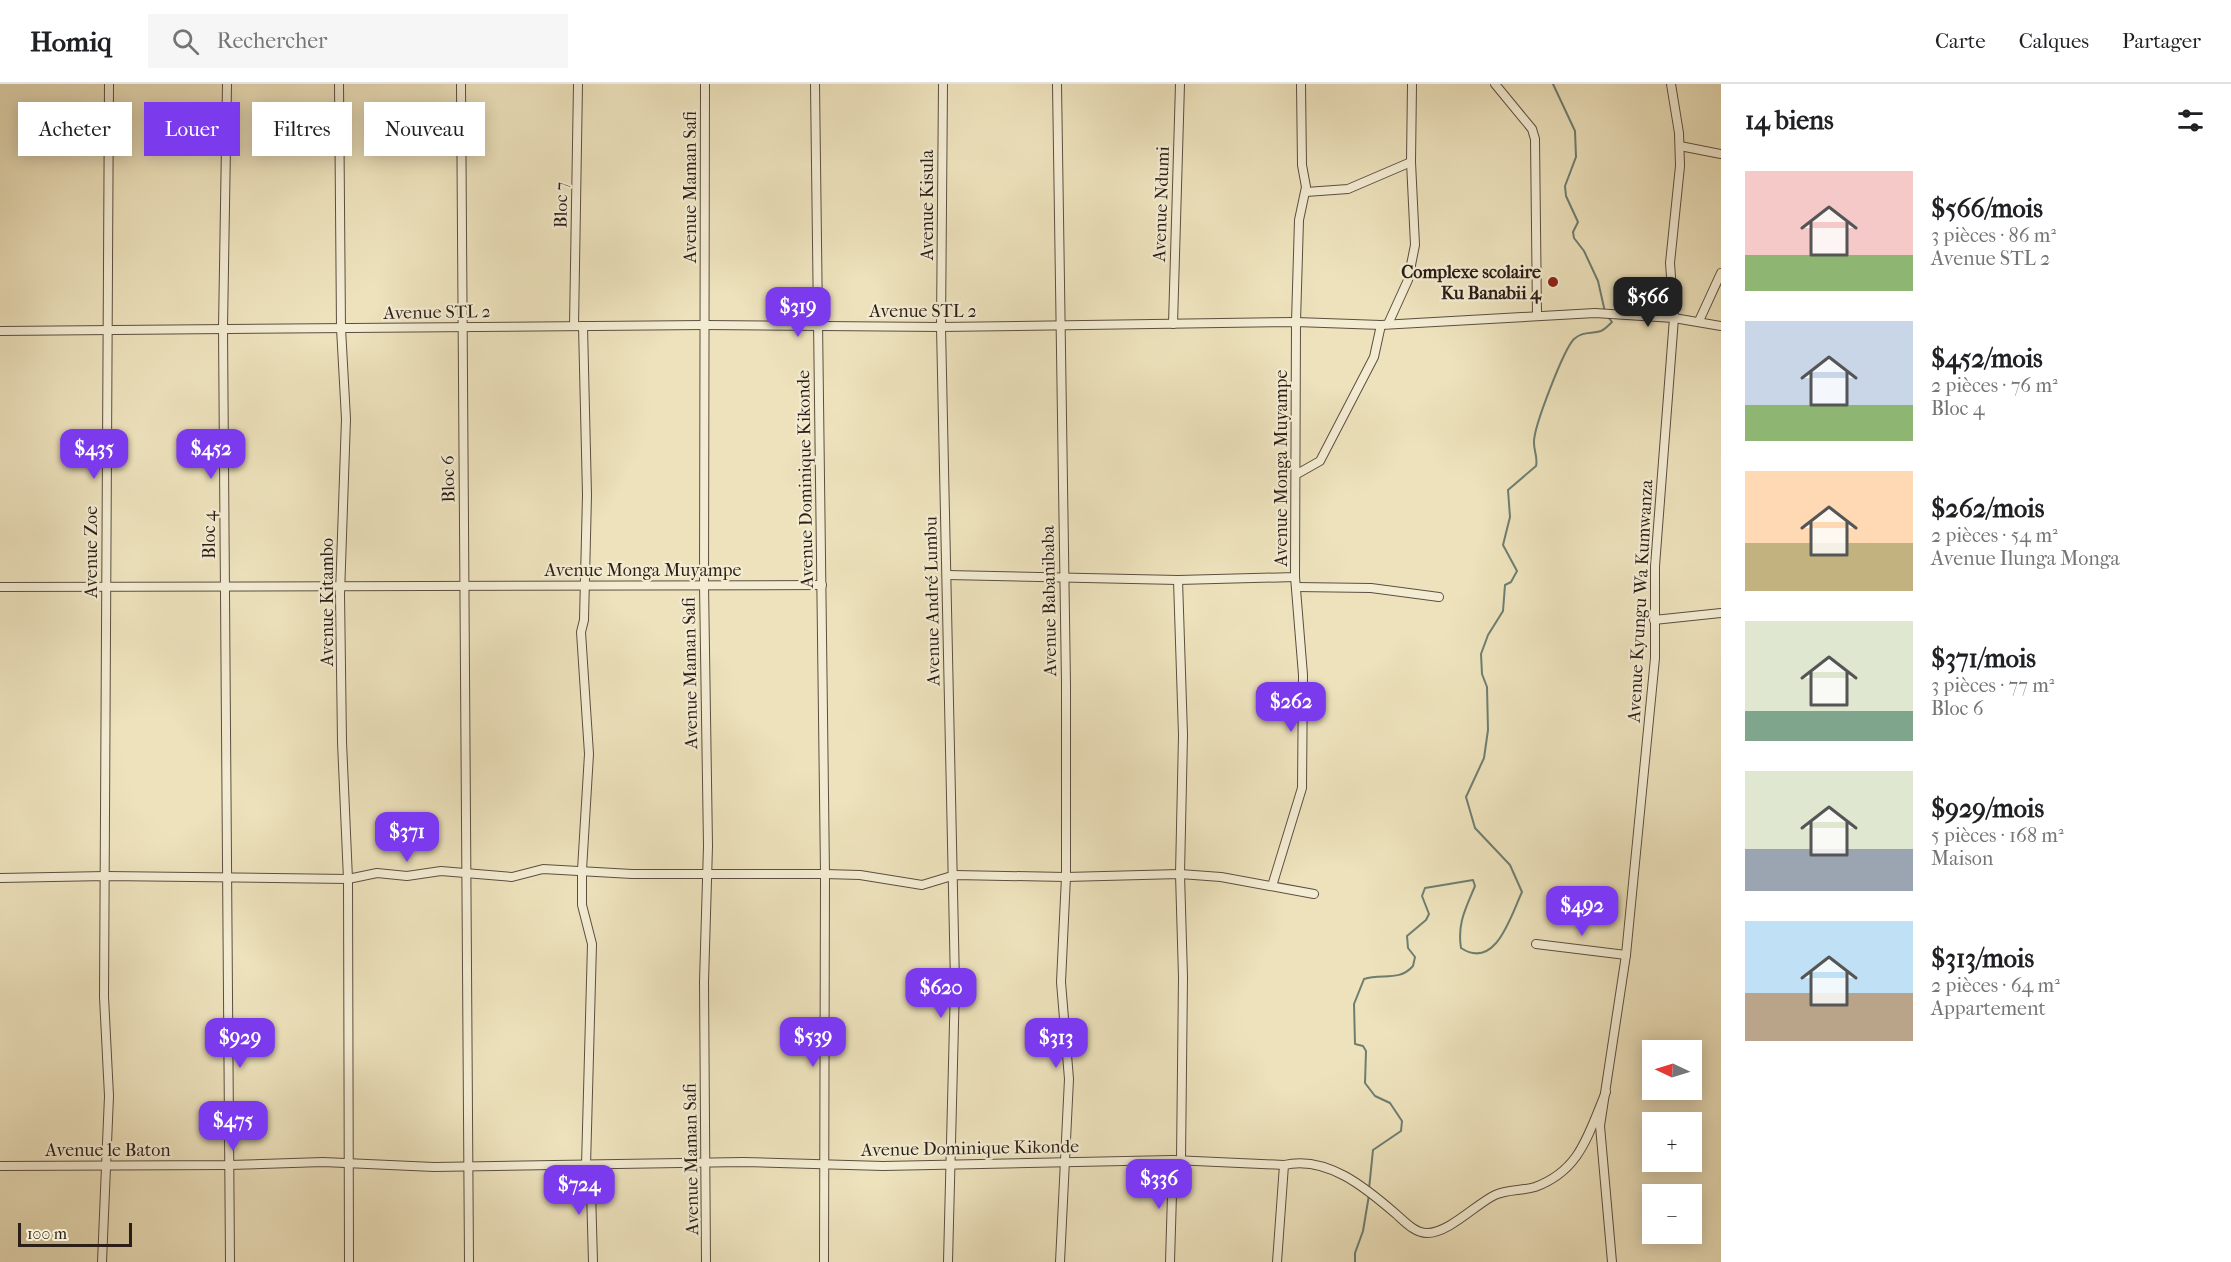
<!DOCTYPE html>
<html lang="fr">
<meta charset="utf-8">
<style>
:root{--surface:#fff;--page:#f6f6f6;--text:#202124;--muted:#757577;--line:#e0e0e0;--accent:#7c3aed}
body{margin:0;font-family:"IM FELL French Canon",serif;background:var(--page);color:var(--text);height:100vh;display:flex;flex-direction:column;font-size:22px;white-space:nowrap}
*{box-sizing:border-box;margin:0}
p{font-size:20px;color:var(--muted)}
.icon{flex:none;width:33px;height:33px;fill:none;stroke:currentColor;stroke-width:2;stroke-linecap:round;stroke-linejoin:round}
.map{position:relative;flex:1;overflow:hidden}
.drawer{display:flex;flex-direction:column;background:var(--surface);width:510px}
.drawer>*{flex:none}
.guide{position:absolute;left:18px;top:18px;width:570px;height:54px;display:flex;gap:12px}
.needle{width:39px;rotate:274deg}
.buttons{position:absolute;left:1642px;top:956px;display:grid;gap:12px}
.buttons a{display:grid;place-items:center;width:60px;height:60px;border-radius:0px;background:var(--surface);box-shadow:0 3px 15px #0003;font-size:30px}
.scale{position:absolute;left:18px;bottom:15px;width:114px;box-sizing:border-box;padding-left:6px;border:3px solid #2b1e16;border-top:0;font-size:16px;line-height:21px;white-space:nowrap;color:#2b1e16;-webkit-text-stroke:4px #f3ecd3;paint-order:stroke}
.price{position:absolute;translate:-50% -51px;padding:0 14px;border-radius:12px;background:var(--accent);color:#fff;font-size:20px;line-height:39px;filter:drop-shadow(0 2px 3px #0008)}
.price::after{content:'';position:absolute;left:50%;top:36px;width:18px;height:14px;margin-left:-9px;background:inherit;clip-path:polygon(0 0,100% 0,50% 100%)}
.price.selected{background:#222;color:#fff}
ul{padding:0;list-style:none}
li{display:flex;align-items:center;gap:18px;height:150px;padding:0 24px}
li span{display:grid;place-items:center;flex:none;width:168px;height:120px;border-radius:0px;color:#555}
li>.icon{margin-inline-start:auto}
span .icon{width:72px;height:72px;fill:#fffc;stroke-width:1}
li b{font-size:26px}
h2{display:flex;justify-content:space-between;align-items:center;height:72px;padding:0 24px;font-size:26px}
.chip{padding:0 21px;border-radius:0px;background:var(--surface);box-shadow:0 3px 15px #0003;font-size:21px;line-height:54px}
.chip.selected{background:var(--accent);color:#fff}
header{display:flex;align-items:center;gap:36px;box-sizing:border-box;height:84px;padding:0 30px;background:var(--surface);border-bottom:2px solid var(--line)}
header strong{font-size:28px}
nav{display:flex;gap:33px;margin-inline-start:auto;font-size:21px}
.search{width:420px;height:54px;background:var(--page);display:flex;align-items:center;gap:15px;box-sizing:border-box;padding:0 21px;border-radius:0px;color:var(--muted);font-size:22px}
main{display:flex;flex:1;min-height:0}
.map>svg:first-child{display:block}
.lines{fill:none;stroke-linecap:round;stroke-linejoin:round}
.stream{stroke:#6d7e71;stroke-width:2}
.street-casing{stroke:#5c4f40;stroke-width:10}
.street{stroke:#f3ecd3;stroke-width:8}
.poi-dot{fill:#8f2418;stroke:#f3ecd3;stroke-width:2}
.labels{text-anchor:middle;stroke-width:4.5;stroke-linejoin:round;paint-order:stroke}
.street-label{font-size:18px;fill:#2b1e16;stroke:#f3ecd3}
.poi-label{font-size:18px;font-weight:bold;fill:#2b1e16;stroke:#f3ecd3;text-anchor:end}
</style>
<header>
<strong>Homiq</strong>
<div class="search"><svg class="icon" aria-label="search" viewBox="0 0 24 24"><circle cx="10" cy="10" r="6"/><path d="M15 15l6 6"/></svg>Rechercher</div>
<nav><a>Carte</a><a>Calques</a><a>Partager</a></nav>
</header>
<main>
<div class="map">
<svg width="1721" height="1178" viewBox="0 0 1721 1178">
<rect width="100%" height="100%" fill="#ede2bc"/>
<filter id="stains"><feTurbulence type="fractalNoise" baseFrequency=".00333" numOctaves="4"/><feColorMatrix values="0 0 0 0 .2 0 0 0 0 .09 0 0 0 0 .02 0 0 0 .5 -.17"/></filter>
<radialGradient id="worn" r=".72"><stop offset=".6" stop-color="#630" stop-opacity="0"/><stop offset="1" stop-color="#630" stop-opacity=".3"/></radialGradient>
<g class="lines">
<!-- stream -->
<g class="stream">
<polyline points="1553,0 1575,47 1576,73 1565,102 1566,112 1578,138 1573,148 1574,154 1584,167 1598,197 1605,228"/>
<path d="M1369 1105 1373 1066 1401 1047 1402 1037 1390 1019 1375 1012 1365 999 1366 967 1363 962 1355 960 1354 920 1364 895C1382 889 1399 898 1413 882L1415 873 1408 864 1407 852 1426 836 1429 830 1422 812 1425 804 1473 796 1475 802C1466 824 1457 839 1461 864 1496 887 1511 831 1522 808L1510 781 1475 744 1466 713 1484 674 1488 646 1487 603 1482 590 1481 570 1488 551 1503 527 1505 501 1511 498 1517 487 1503 461 1510 433 1508 406 1536 382C1538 373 1534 368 1534 359 1533 344 1564 265 1574 255 1583 247 1591 250 1601 247 1604 246 1609 241 1612 238L1608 233"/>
<polyline points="1355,1178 1355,1169 1363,1147 1369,1111"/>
</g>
<!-- street casing -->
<g class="street-casing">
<g id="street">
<polyline points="227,0 223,244 230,1178"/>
<polyline points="461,0 469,1178"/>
<polyline points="705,0 704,501 708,762 704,898 706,1178"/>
<polyline points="815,0 825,790 824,1178"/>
<polyline points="943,0 941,243 955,900 948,1178"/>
<polyline points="1057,0 1066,600 1066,793 1061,898 1069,995 1060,1178"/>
<polyline points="1495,0 1532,45 1535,55 1537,231"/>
<polyline points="1680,62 1721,70"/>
<polyline points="1306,108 1348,105 1411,78"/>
<polyline points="1699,237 1721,189"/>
<polyline points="1173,240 1180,0"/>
<polyline points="1388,240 1408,196 1415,161 1411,78 1412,0"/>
<polyline points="574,242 578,0"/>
<polyline points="583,242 587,411 584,536 581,548 589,670 582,786 582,821 592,860 586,1082 591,1106 593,1178"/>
<polyline points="0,247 705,241 941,243 1296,238 1381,241 1595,229 1674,234 1721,242"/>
<polyline points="1297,390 1320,377 1374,273 1381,241"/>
<polyline points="947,491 1178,496 1295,493 1296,238 1299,136 1306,103 1302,81 1301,0"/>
<polyline points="1178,496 1183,651 1180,790 1183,893 1181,1076"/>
<polyline points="0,503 822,501"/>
<polyline points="1296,503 1371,504 1439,513"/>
<polyline points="1654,536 1721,529"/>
<polyline points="0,794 106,792 348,795 342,658 340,510 346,335 341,244 339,0"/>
<polyline points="1272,802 1302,704 1303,591 1295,493"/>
<polyline points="1536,860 1626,871"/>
<path d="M0 1082 229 1081 323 1078 434 1083 743 1078 883 1082 1173 1076 1284 1081C1327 1071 1366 1104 1396 1130 1405 1138 1415 1149 1427 1149 1449 1149 1476 1120 1495 1111 1507 1105 1522 1107 1535 1103 1581 1086 1588 1050 1606 1008"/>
<polyline points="102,1178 109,1012 104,913 109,0"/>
<polyline points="349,1178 348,795 377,789 407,792 441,787 512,793 543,785 632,790 825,790 860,791 922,801 955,791 1066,793 1180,790 1221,793 1314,810"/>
<polyline points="1170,1178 1173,1076"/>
<polyline points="1277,1178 1284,1081"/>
<polyline points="1612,1178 1600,1042 1626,871 1655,574 1655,482 1674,234 1670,179 1680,82 1679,49 1671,0"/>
</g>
</g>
<!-- street -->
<use href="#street" class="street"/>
</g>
<!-- markers -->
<circle class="poi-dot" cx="1553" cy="198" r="6"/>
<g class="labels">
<!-- street labels -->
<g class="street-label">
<text transform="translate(690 103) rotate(-90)" y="6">Avenue Maman Safi</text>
<text transform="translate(1161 120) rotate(-88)" y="6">Avenue Ndumi</text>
<text transform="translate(561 121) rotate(-89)" y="6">Bloc 7</text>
<text transform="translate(927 121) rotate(-90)" y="6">Avenue Kisula</text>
<text x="923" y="233">Avenue STL 2</text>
<text transform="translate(437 228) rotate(-1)" y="6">Avenue STL 2</text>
<text transform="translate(1281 384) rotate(-90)" y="6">Avenue Monga Muyampe</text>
<text transform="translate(448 395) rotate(-91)" y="6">Bloc 6</text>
<text transform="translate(805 395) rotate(-91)" y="6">Avenue Dominique Kikonde</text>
<text transform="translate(209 451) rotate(-90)" y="6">Bloc 4</text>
<text transform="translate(91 468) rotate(-90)" y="6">Avenue Zoe</text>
<text x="643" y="492">Avenue Monga Muyampe</text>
<text transform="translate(932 517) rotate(-91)" y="6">Avenue André Lumbu</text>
<text transform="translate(1049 517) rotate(-91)" y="6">Avenue Babanibaba</text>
<text transform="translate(1640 517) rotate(-87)" y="6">Avenue Kyungu Wa Kumwanza</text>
<text transform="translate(327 518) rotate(-90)" y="6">Avenue Kitambo</text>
<text transform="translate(690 589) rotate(-91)" y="6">Avenue Maman Safi</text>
<text transform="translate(970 1064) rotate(-1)" y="6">Avenue Dominique Kikonde</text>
<text x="108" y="1072">Avenue le Baton</text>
<text transform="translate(691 1075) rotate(-91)" y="6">Avenue Maman Safi</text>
</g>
<!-- poi labels -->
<g class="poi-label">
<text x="1541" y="194">Complexe scolaire<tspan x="1541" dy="21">Ku Banabii 4</tspan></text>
</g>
</g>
<rect width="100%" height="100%" filter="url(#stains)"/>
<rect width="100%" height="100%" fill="url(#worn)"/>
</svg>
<div class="buttons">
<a><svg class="needle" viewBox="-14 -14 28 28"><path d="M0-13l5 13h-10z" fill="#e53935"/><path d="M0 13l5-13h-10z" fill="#757577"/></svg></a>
<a>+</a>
<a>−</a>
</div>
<div class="scale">100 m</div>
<b class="price selected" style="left:1648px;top:244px">$566</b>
<b class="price" style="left:798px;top:254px">$319</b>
<b class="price" style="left:94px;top:396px">$435</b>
<b class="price" style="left:211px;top:396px">$452</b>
<b class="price" style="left:1291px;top:649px">$262</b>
<b class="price" style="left:407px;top:779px">$371</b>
<b class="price" style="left:1582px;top:853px">$492</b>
<b class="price" style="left:941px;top:935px">$620</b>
<b class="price" style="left:813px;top:984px">$539</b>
<b class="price" style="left:240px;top:985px">$929</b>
<b class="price" style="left:1056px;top:985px">$313</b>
<b class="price" style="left:233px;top:1068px">$475</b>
<b class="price" style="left:1159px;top:1126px">$336</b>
<b class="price" style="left:579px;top:1132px">$724</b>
<div class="guide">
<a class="chip">Acheter</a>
<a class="chip selected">Louer</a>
<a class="chip">Filtres</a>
<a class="chip">Nouveau</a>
</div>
</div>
<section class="drawer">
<h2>14 biens<svg class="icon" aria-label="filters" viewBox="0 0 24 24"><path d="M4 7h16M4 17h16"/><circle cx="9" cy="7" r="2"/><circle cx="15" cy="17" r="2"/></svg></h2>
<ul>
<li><span style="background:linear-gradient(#f6c9c9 70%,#8fb573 0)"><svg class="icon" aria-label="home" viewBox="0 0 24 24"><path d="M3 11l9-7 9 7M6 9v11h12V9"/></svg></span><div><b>$566/mois</b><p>3 pièces · 86 m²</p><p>Avenue STL 2</p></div></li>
<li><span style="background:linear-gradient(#c9d6e8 70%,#8fb573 0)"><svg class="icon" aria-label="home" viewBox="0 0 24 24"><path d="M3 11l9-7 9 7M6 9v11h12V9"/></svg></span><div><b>$452/mois</b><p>2 pièces · 76 m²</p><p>Bloc 4</p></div></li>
<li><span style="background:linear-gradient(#ffd9b3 60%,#c2b280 0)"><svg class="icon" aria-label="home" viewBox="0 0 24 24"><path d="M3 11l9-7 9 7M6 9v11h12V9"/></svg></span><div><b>$262/mois</b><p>2 pièces · 54 m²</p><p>Avenue Ilunga Monga</p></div></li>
<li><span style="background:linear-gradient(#dfe7d0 75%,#7fa58c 0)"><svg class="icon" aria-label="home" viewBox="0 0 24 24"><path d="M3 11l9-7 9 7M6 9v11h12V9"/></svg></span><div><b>$371/mois</b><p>3 pièces · 77 m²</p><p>Bloc 6</p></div></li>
<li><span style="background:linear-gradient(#dfe7d0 65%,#9aa5b1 0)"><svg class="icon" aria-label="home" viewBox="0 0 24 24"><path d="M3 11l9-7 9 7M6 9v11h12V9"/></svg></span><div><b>$929/mois</b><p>5 pièces · 168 m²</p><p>Maison</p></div></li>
<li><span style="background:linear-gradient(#bfe0f5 60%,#b9a48a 0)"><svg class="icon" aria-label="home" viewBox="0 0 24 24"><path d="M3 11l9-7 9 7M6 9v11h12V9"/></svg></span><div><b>$313/mois</b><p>2 pièces · 64 m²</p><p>Appartement</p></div></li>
</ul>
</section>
</main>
